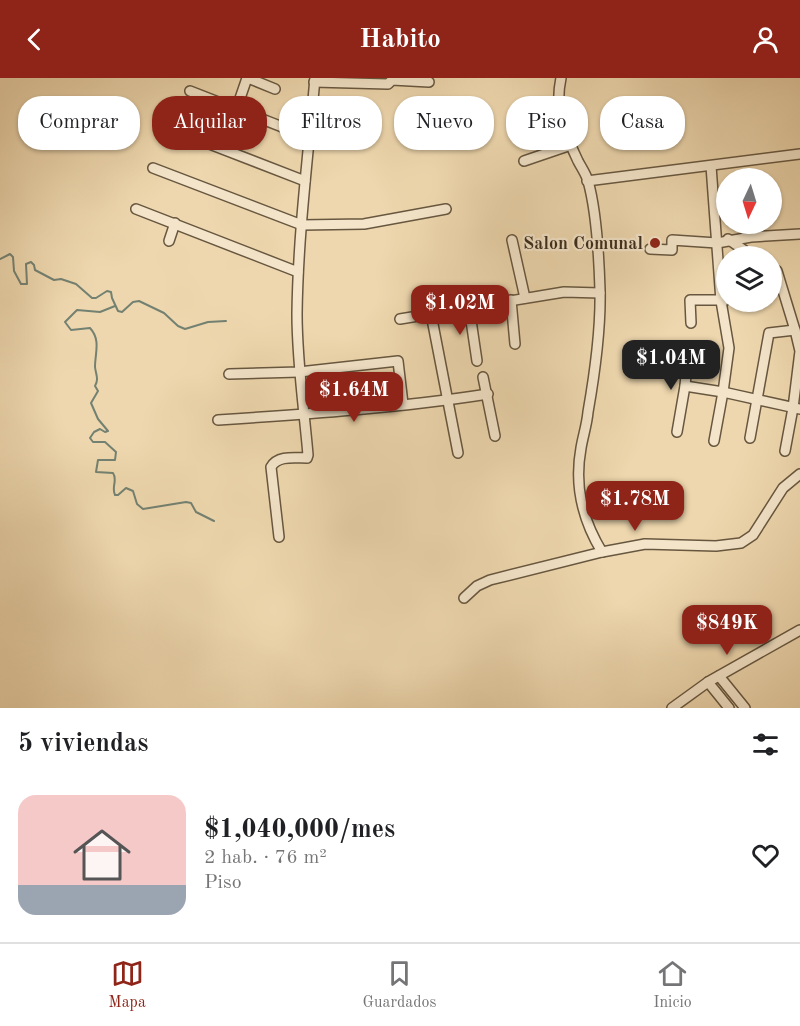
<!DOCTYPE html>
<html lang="es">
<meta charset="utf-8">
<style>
:root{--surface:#fff;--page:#f2f2f2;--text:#202124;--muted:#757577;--line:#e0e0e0;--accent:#8f2418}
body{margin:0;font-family:"Old Standard TT",serif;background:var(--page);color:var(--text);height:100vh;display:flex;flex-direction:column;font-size:22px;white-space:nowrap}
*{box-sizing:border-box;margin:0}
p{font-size:20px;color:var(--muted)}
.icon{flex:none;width:33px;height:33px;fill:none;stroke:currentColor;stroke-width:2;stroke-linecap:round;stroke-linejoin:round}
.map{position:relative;height:630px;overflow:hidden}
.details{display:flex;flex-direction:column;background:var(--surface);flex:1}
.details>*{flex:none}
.banner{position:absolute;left:18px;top:18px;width:765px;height:54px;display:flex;gap:12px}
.needle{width:39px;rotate:184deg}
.controls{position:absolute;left:716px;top:90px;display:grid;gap:12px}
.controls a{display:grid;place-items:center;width:66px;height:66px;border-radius:50%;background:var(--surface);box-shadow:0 2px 4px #0004;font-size:30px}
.price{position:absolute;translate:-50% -51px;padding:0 14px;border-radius:12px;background:var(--accent);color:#fff;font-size:20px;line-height:39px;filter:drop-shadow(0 2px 3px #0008)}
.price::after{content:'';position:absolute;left:50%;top:36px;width:18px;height:14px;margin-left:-9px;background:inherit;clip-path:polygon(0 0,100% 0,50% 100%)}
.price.on{background:#222;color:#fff}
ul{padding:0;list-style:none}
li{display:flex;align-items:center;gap:18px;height:150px;padding:0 18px}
li span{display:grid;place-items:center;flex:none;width:168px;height:120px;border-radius:18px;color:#555}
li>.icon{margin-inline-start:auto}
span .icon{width:72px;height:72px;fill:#fffc;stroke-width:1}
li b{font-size:26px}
h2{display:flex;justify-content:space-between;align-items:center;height:72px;padding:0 18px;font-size:26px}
.chip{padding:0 21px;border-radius:24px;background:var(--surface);box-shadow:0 2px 4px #0004;font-size:21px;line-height:54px}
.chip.on{background:var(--accent);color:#fff}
header{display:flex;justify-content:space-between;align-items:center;height:78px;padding:0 18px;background:var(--accent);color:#fff;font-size:27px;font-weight:700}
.tab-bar{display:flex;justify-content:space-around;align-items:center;height:84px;border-top:2px solid var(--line);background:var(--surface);font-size:16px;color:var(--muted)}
.tab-bar a{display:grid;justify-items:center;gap:3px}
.tab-bar .on{color:var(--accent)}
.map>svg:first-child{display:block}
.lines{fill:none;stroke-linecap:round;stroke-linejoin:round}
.stream{stroke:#738172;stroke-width:2}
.minor-casing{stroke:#675740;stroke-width:12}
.minor{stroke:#f4e5ca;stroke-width:9}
.poi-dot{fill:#8f2418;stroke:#f4e5ca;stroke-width:2}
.labels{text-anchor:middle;stroke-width:4.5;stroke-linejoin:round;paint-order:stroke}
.poi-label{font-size:18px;font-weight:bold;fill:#3a2c1c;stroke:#f4e5ca;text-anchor:end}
</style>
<header><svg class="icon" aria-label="back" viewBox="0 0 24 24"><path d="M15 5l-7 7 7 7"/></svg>Habito<svg class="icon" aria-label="person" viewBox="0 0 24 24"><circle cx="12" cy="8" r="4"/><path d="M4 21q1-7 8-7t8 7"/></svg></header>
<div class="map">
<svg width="800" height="630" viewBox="0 0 800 630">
<rect width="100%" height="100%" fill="#eed7ae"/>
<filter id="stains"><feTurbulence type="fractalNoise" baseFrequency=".00333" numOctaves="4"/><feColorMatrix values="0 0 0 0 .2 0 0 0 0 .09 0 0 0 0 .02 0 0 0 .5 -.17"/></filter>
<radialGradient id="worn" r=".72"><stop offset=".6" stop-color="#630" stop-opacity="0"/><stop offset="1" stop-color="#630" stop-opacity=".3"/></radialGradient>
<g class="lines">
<!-- stream -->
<g class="stream">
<polyline points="0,181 10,176 13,179 14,193 21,206 27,206 26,186 31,184 34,187 35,192 54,202 61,201 76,206 92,220 96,220 107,213 111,214 112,220 118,233 122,234 133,224 139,223 164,235 178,248 185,251 208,244 226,243"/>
<path d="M115 228 100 234 77 232 65 244 71 252 90 250C101 262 95 275 95 289 96 297 99 301 95 308L98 313 91 325 98 341 108 353 105 354 100 351 94 354 90 360 93 364H105L116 374 115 382H98L96 394 113 395C118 402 111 409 115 417H118L126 410 133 413 137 426 143 431 186 424 191 425 196 434 214 443"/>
</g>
<!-- minor casing -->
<g class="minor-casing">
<g id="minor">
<polyline points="248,0 275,11"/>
<path d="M561 0C554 33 564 53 578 83 581 89 586 96 588 103 597 135 599 179 600 212 601 253 595 294 588 334 587 346 583 358 581 370 574 408 582 441 602 474"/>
<polyline points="314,4 388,6 392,2 429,4"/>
<polyline points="190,13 308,59"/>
<polyline points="236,32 247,0"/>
<polyline points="168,50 305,103"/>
<polyline points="524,83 571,67"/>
<polyline points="711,88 721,223 729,270 723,314 714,363"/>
<polyline points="153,90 302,147 364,146 446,131"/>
<polyline points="587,103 800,76"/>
<polyline points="136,131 298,194"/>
<polyline points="728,161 748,175"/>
<polyline points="512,162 525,220"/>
<polyline points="169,163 175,145"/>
<polyline points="650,171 672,172 672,162 717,165 751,159 800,156"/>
<polyline points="771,193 777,193 795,252 800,273 793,330 785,373"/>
<polyline points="511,222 515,266"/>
<polyline points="469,229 477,283"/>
<polyline points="431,236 458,375"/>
<polyline points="400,241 564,214 600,215"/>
<polyline points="691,245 690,222 726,222"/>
<polyline points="229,296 299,294 398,283 403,326"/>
<polyline points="483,299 495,358"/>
<polyline points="685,308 723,314 800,331"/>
<path d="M218 342C308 336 398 330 488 316"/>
<polyline points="677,354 685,308 688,274"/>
<polyline points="750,360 769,255 795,252"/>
<path d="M279 459 271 389C278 377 295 380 307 380L308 377C304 330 297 284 297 236 298 157 308 79 315 0"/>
<polyline points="464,520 477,508 490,502 602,474 645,466 716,468 741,465 753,457 783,410 800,396"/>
<polyline points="719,598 745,630"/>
<polyline points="708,604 729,630"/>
<polyline points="672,630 708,604 800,552"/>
</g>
</g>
<!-- minor -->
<use href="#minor" class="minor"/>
</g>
<!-- markers -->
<circle class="poi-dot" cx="655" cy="165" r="6"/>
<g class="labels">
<!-- poi labels -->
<g class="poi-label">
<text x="643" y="171">Salon Comunal</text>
</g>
</g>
<rect width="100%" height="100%" filter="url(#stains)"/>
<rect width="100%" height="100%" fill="url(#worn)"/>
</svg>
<div class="controls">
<a><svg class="needle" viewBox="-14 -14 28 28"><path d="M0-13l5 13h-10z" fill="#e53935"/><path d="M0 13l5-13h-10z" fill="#757577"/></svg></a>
<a><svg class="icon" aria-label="layers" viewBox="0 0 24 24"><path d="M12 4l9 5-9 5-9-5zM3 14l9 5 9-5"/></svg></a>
</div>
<b class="price" style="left:460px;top:258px">$1.02M</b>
<b class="price on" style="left:671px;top:313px">$1.04M</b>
<b class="price" style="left:354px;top:345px">$1.64M</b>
<b class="price" style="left:635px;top:454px">$1.78M</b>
<b class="price" style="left:727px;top:578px">$849K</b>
<div class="banner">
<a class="chip">Comprar</a>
<a class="chip on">Alquilar</a>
<a class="chip">Filtros</a>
<a class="chip">Nuevo</a>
<a class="chip">Piso</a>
<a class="chip">Casa</a>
</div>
</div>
<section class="details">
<h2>5 viviendas<svg class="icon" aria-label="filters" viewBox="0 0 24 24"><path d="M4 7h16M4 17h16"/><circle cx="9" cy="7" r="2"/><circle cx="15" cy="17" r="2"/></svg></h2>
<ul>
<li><span style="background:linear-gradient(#f6c9c9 75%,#9aa5b1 0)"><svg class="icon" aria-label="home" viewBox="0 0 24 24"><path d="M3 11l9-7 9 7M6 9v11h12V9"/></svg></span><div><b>$1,040,000/mes</b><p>2 hab. · 76 m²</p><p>Piso</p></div><svg class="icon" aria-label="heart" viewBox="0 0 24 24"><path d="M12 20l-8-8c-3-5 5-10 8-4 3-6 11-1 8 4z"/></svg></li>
</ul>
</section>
<nav class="tab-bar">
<a class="on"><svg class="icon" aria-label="map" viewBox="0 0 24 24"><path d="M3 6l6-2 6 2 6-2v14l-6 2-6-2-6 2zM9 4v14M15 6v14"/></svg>Mapa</a>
<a><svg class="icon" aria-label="saved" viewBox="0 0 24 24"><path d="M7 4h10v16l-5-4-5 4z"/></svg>Guardados</a>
<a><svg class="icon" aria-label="home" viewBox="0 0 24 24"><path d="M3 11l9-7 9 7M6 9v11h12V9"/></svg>Inicio</a>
</nav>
